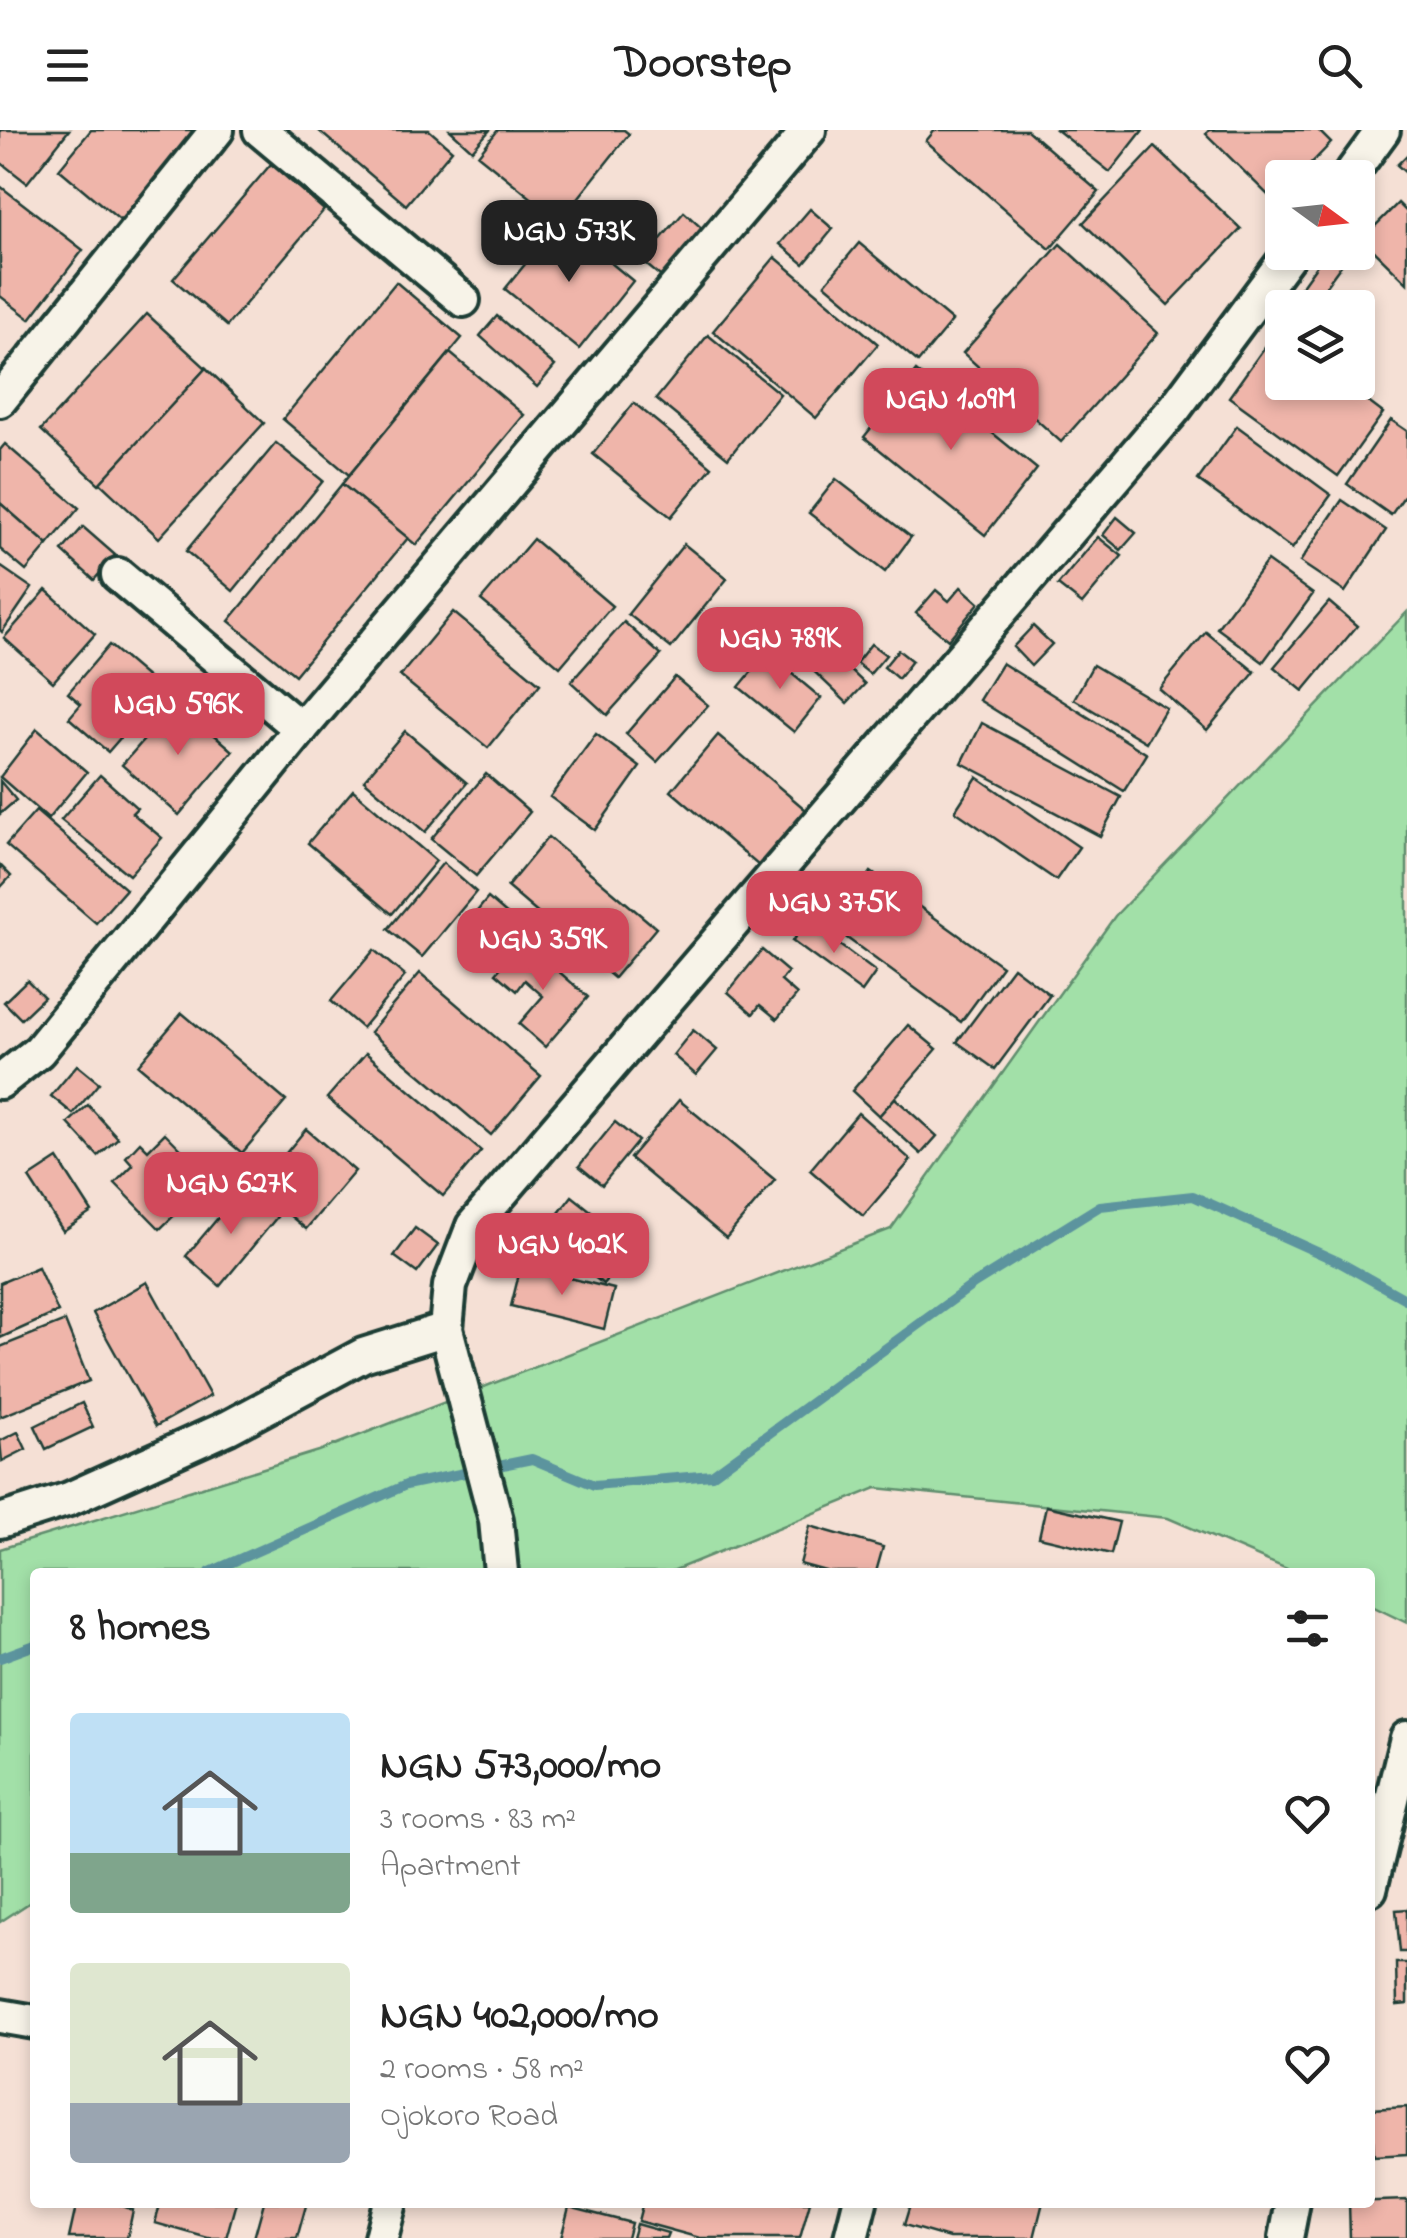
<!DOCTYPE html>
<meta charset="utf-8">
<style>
:root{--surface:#fff;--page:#f2f2f2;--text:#222;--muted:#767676;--accent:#d1495b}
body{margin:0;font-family:"Indie Flower",sans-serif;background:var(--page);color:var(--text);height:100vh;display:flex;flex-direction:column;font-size:38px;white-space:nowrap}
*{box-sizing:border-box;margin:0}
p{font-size:32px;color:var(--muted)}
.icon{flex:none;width:55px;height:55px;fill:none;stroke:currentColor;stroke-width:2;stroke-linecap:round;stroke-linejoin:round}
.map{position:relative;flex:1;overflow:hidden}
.drawer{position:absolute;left:30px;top:1438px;width:1345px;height:640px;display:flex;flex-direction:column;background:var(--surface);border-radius:10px;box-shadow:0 5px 15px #0003}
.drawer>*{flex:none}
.needle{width:65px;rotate:105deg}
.buttons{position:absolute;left:1265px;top:30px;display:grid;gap:20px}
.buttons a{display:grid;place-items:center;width:110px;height:110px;border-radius:10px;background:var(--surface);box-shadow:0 5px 15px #0003;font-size:50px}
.price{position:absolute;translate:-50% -85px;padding:0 22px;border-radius:20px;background:var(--accent);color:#fff;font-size:32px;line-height:65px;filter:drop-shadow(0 2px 5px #0008)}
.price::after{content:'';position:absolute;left:50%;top:60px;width:30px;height:22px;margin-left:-15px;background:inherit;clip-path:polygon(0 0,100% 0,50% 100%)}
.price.selected{background:#222;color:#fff}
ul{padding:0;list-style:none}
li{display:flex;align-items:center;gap:30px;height:250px;padding:0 40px}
li span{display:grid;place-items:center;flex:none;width:280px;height:200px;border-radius:10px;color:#555}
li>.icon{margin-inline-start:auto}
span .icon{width:120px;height:120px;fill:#fffc;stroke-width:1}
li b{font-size:42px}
h2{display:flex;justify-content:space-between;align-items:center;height:120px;padding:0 40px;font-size:42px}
header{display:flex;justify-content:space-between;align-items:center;height:130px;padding:0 40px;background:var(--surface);font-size:45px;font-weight:700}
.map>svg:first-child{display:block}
.green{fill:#a2e0a8;stroke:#608e6e;stroke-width:2.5}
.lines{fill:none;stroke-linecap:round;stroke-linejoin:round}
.stream{stroke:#5c949e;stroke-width:10}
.building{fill:#efb5aa;stroke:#1f3d34;stroke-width:2.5}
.street-casing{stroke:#1f3d34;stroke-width:40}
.street{stroke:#f7f3e8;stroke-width:32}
</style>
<header><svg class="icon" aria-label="menu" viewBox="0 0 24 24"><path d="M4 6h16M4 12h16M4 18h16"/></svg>Doorstep<svg class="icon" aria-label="search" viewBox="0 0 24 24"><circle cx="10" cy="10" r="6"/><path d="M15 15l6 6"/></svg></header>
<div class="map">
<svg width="1407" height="2108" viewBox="0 0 1407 2108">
<rect width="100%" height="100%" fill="#f5e0d5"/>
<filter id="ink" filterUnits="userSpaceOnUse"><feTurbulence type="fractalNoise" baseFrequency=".01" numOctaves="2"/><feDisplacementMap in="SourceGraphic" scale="20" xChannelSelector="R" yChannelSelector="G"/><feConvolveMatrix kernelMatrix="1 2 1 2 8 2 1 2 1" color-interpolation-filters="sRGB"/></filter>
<g filter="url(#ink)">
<!-- green -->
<polygon class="green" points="1407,482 1407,1493 1370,1475 1370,1442 1294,1442 1168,1388 876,1358 670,1442 35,1442 35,1769 0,1792 0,1419 319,1321 891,1099 1115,786"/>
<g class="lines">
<!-- stream -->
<g class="stream">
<polyline points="210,1442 406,1355 532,1329 594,1355 712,1345 974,1154 1100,1076 1193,1066 1339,1132 1407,1170"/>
<polyline points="0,1528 35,1515"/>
</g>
</g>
<!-- building -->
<g class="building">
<polygon points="0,0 69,0 27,53 0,32"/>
<polygon points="91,0 193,0 197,3 122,92 59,39"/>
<polygon points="318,0 429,0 452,20 406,75"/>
<polygon points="450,0 490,0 472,20"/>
<polygon points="498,0 624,0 629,4 560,91 478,25"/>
<polygon points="935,0 1027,0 1099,62 1050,119 926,11"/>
<polygon points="1057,0 1143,0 1110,42"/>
<polygon points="1209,0 1318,0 1331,13 1297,48 1282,48 1282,63 1274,71 1206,4"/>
<polygon points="1155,17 1241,99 1168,175 1083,93"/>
<polygon points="1407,25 1407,44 1397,35"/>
<polygon points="271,34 324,80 227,196 173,149"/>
<polygon points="0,56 83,120 30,189 0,166"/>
<polygon points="1398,73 1407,82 1407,153 1362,109"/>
<polygon points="810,79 833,99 804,134 780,114"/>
<polygon points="684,82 706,102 665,150 642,131"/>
<polygon points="560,91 633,151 579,219 505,159"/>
<polygon points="859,113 952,191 918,232 825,154"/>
<polygon points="1060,114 1158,203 1061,312 963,223"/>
<polygon points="1326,122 1342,134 1310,178 1286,178"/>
<polygon points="775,127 878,214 816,288 713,201"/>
<polygon points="396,152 462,208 349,345 283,289"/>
<polygon points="147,184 206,238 99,354 41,300"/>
<polygon points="497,186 555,236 537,257 480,206"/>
<polygon points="1274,204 1282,210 1282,252 1342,252 1383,283 1338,346 1229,267"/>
<polygon points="708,205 780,264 728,328 656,269"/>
<polygon points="450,223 524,285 416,415 342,354"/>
<polygon points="206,238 264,293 159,408 100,353"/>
<polygon points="916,241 1037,339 985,405 864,307"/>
<polygon points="634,273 712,337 671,387 593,324"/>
<polygon points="1391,290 1407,301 1407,362 1391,385 1347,354"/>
<polygon points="1237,296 1331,365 1292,419 1198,350"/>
<polygon points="276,313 323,351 233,461 186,421"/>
<polygon points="5,314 79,378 48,415 0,373 0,320"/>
<polygon points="836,349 911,407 885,442 809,383"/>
<polygon points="342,354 408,408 295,545 229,491"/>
<polygon points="1342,370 1386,400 1345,462 1300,432"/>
<polygon points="0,373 48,415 26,441 0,419"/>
<polygon points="1117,387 1136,403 1121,420 1103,405"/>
<polygon points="83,397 115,425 94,450 62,421"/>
<polygon points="1098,407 1122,426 1082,474 1058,455"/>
<polygon points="533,409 612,476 560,537 481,470"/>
<polygon points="684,414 727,449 671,518 628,484"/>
<polygon points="1267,431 1313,464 1263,532 1217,498"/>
<polygon points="0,436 32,458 2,502 0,500"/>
<polygon points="961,457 979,473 948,510 916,483 936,460 949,471"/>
<polygon points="46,460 95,504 53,552 4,508"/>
<polygon points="1329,472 1357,496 1303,561 1274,537"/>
<polygon points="453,482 540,554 488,618 400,546"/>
<polygon points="794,486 813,505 819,499 853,531 847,537 865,554 847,573 776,505"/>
<polygon points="624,492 661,525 607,585 571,552"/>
<polygon points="1033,496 1052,514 1031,536 1013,517"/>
<polygon points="1206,502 1255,542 1207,600 1159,559"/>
<polygon points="871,514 886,525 870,544 856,533"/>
<polygon points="109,515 156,555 135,579 141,584 108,622 69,588 81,574 68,563"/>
<polygon points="898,520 912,531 898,549 884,537"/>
<polygon points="767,523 821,568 794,602 739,557"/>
<polygon points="1002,533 1147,624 1124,661 979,570"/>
<polygon points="1093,535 1166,578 1146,612 1074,569"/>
<polygon points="675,547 708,575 657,632 626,604"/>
<polygon points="177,572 233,621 179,685 122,635"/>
<polygon points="982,593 1121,667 1100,706 962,633"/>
<polygon points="37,599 87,642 48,689 0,647"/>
<polygon points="405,601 467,653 425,702 364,650"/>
<polygon points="596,604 640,637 595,700 550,667"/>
<polygon points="718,605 806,680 759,736 671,661"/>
<polygon points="486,644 530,682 476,746 431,709"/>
<polygon points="100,645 137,678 132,683 162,708 129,745 61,690"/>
<polygon points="977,647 1079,717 1056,750 955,681"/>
<polygon points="0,651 16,670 0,684"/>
<polygon points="353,660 436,731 392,784 308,713"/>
<polygon points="36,681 126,759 96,793 6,715"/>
<polygon points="548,707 656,798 614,848 507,757"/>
<polygon points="443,733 476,762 422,827 388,799"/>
<polygon points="0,735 11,746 0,758"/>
<polygon points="871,742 1002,836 961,892 832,797"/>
<polygon points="488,768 523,798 509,816 473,786"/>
<polygon points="807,791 876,842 862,862 792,811"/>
<polygon points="524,811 588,867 545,917 519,894 543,866 525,850 517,861 496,843"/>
<polygon points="374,820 405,846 362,898 331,871"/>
<polygon points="762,820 788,842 781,851 797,865 777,889 760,875 753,884 728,862"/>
<polygon points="1013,837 1050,865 995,939 957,912"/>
<polygon points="420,843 541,946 491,1005 370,902"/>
<polygon points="27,850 44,867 21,889 4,872"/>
<polygon points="182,883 286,971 242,1023 138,935"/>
<polygon points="908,895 937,919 879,986 852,961"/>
<polygon points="693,900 717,920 696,945 673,925"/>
<polygon points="366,923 481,1021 443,1066 327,968"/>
<polygon points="77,935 99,953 73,984 51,966"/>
<polygon points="895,968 937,1006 921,1024 879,986"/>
<polygon points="679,970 775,1050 726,1108 630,1028"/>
<polygon points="88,975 118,1008 98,1026 68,993"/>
<polygon points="858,983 911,1030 863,1086 810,1040"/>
<polygon points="615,992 638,1011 602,1055 579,1036"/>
<polygon points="306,999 355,1041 306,1099 257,1058"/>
<polygon points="165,1003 211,1050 160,1099 115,1053 133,1035 126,1027 140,1012 148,1020"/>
<polygon points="58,1029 92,1082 63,1101 29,1048"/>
<polygon points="243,1058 277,1087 220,1156 186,1126"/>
<polygon points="572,1066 634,1115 603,1154 542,1105"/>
<polygon points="415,1098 438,1115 417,1143 394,1126"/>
<polygon points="526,1108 549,1114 543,1136 520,1130"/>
<polygon points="521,1136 614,1159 604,1199 511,1176"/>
<polygon points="38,1137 58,1182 0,1208 0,1153"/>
<polygon points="147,1152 210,1266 156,1296 93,1183"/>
<polygon points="65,1191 89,1251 0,1287 0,1217"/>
<polygon points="82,1273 93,1297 46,1319 35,1296"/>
<polygon points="18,1302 26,1319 2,1331 0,1311"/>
<polygon points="1046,1376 1119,1392 1111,1424 1039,1407"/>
<polygon points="810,1396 883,1417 876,1442 829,1442 800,1434"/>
<polygon points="1407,1779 1407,1822 1400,1822 1396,1780"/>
<polygon points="1396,1833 1407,1833 1407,1874 1397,1875"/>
<polygon points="1407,1977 1407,2024 1374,2026 1371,1979"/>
<polygon points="1407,2070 1407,2108 1350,2108 1349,2072"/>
<polygon points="77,2072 113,2072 133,2080 127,2108 69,2108"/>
<polygon points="161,2072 236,2072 226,2108 208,2108 155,2093"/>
<polygon points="264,2072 307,2072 297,2108 254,2108"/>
<polygon points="643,2072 810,2072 800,2108 700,2108 638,2091"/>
<polygon points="911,2072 1043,2072 1034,2108 949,2108 904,2095"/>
<polygon points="569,2077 631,2093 627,2108 561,2108"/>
<polygon points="636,2094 668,2103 666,2108 632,2108"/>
</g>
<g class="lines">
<!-- street casing -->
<g class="street-casing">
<g id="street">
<polyline points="260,0 463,170"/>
<polyline points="1348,48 1383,0"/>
<polyline points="0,270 217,0"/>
<polyline points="118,445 301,599"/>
<polyline points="0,952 39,921 301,599 809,0"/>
<polyline points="0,1391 69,1369 229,1297 363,1225 446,1199"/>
<polyline points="501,1442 496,1390 446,1199 450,1156 473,1096 1175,278 1291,122"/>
<polyline points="1370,1759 1407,1608"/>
<polyline points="0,1886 35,1892"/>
<polyline points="381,2108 390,2072"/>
<polyline points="851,2108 860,2072"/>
<polyline points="1286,2108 1293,2072"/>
</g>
</g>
<!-- street -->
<use href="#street" class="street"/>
</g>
</g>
</svg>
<div class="buttons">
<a><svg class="needle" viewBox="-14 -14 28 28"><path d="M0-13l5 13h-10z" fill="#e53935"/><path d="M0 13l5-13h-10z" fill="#767676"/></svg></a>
<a><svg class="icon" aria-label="layers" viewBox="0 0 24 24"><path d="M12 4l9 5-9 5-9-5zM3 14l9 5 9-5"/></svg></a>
</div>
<b class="price selected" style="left:569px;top:155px">NGN 573K</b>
<b class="price" style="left:951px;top:323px">NGN 1.09M</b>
<b class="price" style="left:780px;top:562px">NGN 789K</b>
<b class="price" style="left:178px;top:628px">NGN 596K</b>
<b class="price" style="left:834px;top:826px">NGN 375K</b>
<b class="price" style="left:543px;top:863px">NGN 359K</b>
<b class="price" style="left:231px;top:1107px">NGN 627K</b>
<b class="price" style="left:562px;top:1168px">NGN 402K</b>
<section class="drawer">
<h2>8 homes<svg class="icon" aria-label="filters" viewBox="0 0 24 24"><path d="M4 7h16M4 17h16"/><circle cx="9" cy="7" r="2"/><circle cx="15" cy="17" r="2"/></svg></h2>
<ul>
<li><span style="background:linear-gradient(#bfe0f5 70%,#7fa58c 0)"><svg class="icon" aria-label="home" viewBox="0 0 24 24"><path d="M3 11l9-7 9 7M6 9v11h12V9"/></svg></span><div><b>NGN 573,000/mo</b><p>3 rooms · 83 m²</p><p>Apartment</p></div><svg class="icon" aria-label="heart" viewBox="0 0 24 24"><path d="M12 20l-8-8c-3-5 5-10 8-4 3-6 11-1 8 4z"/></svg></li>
<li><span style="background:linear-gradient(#dfe7d0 70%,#9aa5b1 0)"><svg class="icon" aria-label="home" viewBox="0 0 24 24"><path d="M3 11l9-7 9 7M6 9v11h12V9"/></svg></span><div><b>NGN 402,000/mo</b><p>2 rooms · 58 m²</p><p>Ojokoro Road</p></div><svg class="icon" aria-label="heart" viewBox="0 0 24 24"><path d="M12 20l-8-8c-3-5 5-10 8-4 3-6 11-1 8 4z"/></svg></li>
</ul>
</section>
</div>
